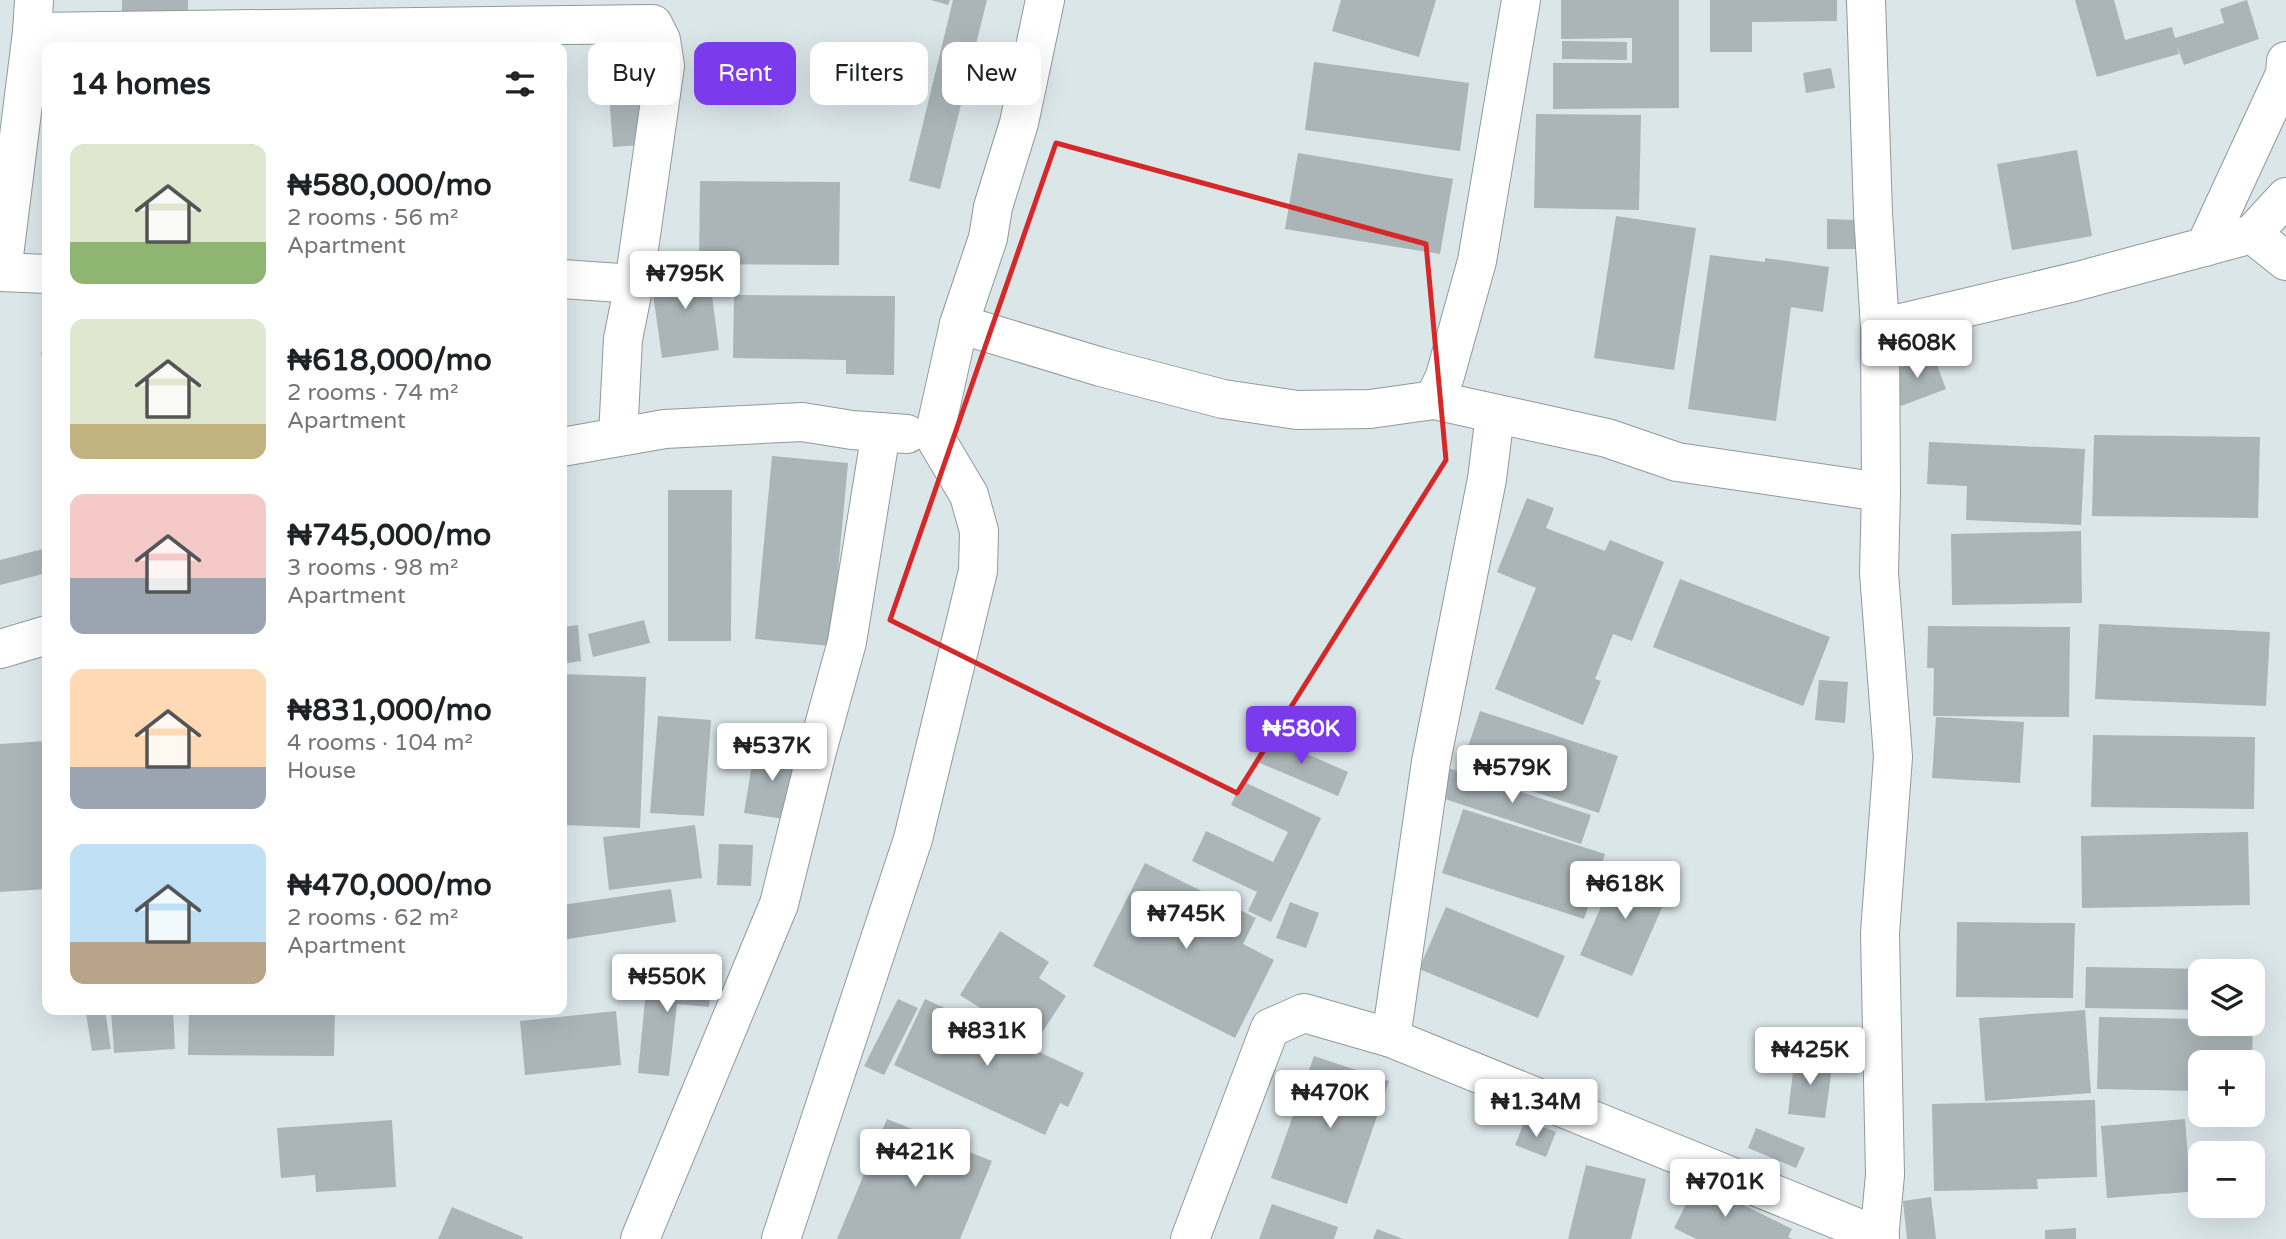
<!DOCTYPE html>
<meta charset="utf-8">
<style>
:root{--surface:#fff;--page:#f6f6f6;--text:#202124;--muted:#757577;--accent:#7c3aed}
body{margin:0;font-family:"Varela Round",sans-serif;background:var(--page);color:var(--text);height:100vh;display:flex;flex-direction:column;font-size:26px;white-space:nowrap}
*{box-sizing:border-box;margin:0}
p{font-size:23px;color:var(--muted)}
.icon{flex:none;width:38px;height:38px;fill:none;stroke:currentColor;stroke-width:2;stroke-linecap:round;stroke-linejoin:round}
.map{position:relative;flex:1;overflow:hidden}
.sheet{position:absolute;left:42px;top:42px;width:525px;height:973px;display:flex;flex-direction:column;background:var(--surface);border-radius:14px;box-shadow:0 7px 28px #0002}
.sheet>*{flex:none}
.top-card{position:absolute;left:588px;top:42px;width:665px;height:63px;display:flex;gap:14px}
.controls{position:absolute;left:2188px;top:959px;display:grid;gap:14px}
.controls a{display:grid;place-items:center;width:77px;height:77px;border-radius:14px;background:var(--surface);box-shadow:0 7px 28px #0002;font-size:35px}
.price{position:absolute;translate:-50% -60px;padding:0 16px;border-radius:7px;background:#fff;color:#222;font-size:23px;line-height:46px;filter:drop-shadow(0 2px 4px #0008)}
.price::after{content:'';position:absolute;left:50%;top:42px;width:21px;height:16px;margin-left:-10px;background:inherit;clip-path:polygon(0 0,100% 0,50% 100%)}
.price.current{background:var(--accent);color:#fff}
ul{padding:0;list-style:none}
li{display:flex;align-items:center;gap:21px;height:175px;padding:0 28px}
li span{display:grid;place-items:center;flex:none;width:196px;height:140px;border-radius:14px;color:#555}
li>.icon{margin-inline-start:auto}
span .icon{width:84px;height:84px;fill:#fffc;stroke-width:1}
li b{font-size:30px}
h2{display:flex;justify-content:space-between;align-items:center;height:84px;padding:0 28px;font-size:30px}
.pill{padding:0 24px;border-radius:14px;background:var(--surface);box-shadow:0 7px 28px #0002;font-size:24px;line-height:63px}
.pill.current{background:var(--accent);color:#fff}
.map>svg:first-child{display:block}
.building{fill:#abb5b7}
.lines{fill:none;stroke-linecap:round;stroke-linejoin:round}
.minor-casing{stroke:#90999b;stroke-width:40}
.minor{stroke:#fff;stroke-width:38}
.marked{fill:none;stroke:#d62828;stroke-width:5;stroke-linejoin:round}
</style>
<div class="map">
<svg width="2286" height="1239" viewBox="0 0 2286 1239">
<rect width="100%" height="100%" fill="#dbe6e8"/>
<!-- building -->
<g class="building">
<polygon points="122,0 188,0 188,24 122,25"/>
<polygon points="931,0 950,0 948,5"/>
<polygon points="953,0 987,0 940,189 909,181"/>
<polygon points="1341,0 1436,0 1419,57 1332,31"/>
<polygon points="1561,0 1679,0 1679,108 1553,109 1553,63 1632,63 1632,38 1561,39"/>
<polygon points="1710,0 1837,0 1837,21 1752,22 1752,52 1710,52"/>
<polygon points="2075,0 2114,0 2125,40 2172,27 2175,38 2224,23 2220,9 2247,0 2259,39 2184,65 2177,46 2179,54 2097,77"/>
<polygon points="1562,41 1627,42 1627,60 1562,59"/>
<polygon points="647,52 654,144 613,147 606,56"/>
<polygon points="1314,62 1469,83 1460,151 1305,130"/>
<polygon points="1831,68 1835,88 1806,93 1803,73"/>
<polygon points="1536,114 1641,115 1639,210 1534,208"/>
<polygon points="2077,150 2092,236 2012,250 1997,164"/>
<polygon points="1298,153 1453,179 1440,254 1285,229"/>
<polygon points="700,181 840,182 839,265 699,264"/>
<polygon points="1616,216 1696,228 1674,370 1594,358"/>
<polygon points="1827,219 1856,220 1856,249 1827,249"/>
<polygon points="1710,255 1765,262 1765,258 1829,267 1823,312 1791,307 1776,421 1688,409"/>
<polygon points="708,264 719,350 662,358 650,272"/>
<polygon points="734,295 895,296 894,375 846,374 846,360 733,358"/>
<polygon points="47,351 47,376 46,376 41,352"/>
<polygon points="1933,354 1946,389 1901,406 1887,373"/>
<polygon points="2094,435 2260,437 2258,518 2092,516"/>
<polygon points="1929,442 2085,449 2081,525 1966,520 1967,486 1927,484"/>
<polygon points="772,456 848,463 831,646 755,639"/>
<polygon points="668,490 732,490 731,641 668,641"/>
<polygon points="1527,498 1554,508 1546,528 1605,551 1610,540 1664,562 1632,641 1613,634 1595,679 1601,681 1583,725 1495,689 1536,588 1497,572"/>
<polygon points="2081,531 2082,603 1952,605 1951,534"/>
<polygon points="47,548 47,573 0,585 0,560"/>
<polygon points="1680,579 1830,637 1803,706 1653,647"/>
<polygon points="644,620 650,643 593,657 588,634"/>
<polygon points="2099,624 2270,632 2266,706 2095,699"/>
<polygon points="578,625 581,661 562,664 562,627"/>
<polygon points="1928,626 2070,627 2069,717 1933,716 1934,668 1927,668"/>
<polygon points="562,674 646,677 640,828 562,825"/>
<polygon points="1819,680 1848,682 1845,723 1815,720"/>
<polygon points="1480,711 1618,756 1599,813 1461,768"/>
<polygon points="658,716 711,720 704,816 650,813"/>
<polygon points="1936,717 2024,722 2020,783 1932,778"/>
<polygon points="2093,735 2255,737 2254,809 2091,807"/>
<polygon points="1266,736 1348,772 1338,796 1255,761"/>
<polygon points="47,741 47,889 0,892 0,744"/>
<polygon points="755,746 801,754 790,820 744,813"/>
<polygon points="1442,766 1591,815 1581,844 1433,795"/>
<polygon points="1242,781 1321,818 1271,922 1248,911 1257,892 1192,861 1206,831 1273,862 1288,832 1231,805"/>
<polygon points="1463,809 1605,854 1584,919 1442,873"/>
<polygon points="695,825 702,878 609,890 603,837"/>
<polygon points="2248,832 2250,905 2082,908 2081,836"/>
<polygon points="719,844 753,845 751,886 717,885"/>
<polygon points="1145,863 1256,918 1243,944 1274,960 1235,1038 1093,966"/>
<polygon points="1619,865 1671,887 1632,976 1580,955"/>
<polygon points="671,889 676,922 562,940 562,905"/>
<polygon points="1290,902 1319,913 1306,948 1276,938"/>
<polygon points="1446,907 1565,956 1538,1018 1419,969"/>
<polygon points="1957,922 2075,923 2073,998 1956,997"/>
<polygon points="1000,931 1049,962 1039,978 1066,996 1035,1043 960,995"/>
<polygon points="2086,967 2210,969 2210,971 2200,971 2200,1010 2085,1008"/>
<polygon points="648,969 712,975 709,1007 677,1004 669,1076 638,1073"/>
<polygon points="898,999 918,1008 884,1075 864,1066"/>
<polygon points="925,999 1084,1073 1068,1107 1060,1103 1045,1135 894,1065"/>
<polygon points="105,1010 111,1049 92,1051 86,1013"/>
<polygon points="111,1010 173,1010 175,1049 114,1053"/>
<polygon points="189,1010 335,1010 334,1056 188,1055"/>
<polygon points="2085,1010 2091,1093 1985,1101 1979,1018"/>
<polygon points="616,1011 621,1065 525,1075 520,1021"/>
<polygon points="2099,1017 2200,1019 2200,1024 2253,1024 2252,1062 2200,1062 2200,1091 2097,1089"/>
<polygon points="1795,1055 1833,1060 1825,1118 1788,1114"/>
<polygon points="1314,1056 1389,1081 1347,1204 1271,1178"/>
<polygon points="2095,1100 2097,1177 2037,1179 2038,1189 1934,1191 1932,1104"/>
<polygon points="887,1119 992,1161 960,1239 837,1239"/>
<polygon points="2185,1119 2188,1157 2200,1156 2200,1191 2107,1198 2101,1126"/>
<polygon points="392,1120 396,1187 316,1192 315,1175 281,1178 277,1128"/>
<polygon points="1525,1120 1556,1132 1546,1157 1515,1145"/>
<polygon points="1756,1128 1805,1148 1796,1168 1748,1148"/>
<polygon points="1586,1165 1646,1179 1631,1239 1568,1239"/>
<polygon points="1697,1182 1792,1229 1788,1237 1792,1239 1696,1239 1674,1228"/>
<polygon points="1931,1197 1936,1239 1907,1239 1903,1201"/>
<polygon points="1272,1204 1338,1227 1334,1239 1259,1239"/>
<polygon points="452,1207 523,1237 522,1239 438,1239"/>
<polygon points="2076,1228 2076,1239 2045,1239 2045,1230"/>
<polygon points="1377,1229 1403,1239 1373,1239"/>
</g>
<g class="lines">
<!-- minor casing -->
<g class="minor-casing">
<g id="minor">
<polyline points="1866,0 1873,213 1880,328 1881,492 1879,573 1893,757 1880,933 1885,1175 1879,1239"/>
<polyline points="32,32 653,24 661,40 665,66 634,284"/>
<polyline points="2252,234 2286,261"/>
<polyline points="2205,247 2285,74 2286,61"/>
<polyline points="0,272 47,274"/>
<polyline points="2,272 32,32 34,0"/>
<polyline points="562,279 634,284 623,339 618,436"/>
<polyline points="959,324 1101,367 1223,399 1297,410 1370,409 1434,400 1607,438 1677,462 1881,492"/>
<polyline points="1880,328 2078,281 2252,234 2286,197"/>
<polyline points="1434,400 1445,376 1477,261 1521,0"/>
<polyline points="562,447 665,429 802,422 852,430 907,434"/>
<polyline points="0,649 47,635"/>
<polyline points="1391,1038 1431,762 1487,479 1495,414"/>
<polyline points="640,1239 779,904 817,751 847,642 881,432"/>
<polyline points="781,1239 913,839 978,571 979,531 969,495 934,436 959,324 988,238 993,207 1019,123 1045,0"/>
<polyline points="1190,1239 1270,1028 1304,1013 1391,1038 1880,1237"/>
</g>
</g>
<!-- minor -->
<use href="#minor" class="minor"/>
</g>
<!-- marked area -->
<path class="marked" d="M1056 143 1426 244 1446 460 1237 793 890 620Z"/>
</svg>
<div class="controls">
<a><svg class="icon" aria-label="layers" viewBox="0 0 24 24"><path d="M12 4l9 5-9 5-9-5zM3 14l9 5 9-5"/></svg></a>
<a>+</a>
<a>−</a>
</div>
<b class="price" style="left:685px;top:311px">₦795K</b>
<b class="price" style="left:1917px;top:380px">₦608K</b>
<b class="price current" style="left:1301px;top:766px">₦580K</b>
<b class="price" style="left:772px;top:783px">₦537K</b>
<b class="price" style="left:1512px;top:805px">₦579K</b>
<b class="price" style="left:1625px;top:921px">₦618K</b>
<b class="price" style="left:1186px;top:951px">₦745K</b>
<b class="price" style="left:667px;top:1014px">₦550K</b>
<b class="price" style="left:987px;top:1068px">₦831K</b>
<b class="price" style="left:1810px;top:1087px">₦425K</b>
<b class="price" style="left:1330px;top:1130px">₦470K</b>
<b class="price" style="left:1536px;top:1139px">₦1.34M</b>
<b class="price" style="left:915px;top:1189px">₦421K</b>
<b class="price" style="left:1725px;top:1219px">₦701K</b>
<div class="top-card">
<a class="pill">Buy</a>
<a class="pill current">Rent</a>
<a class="pill">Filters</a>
<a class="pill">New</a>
</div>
<section class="sheet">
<h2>14 homes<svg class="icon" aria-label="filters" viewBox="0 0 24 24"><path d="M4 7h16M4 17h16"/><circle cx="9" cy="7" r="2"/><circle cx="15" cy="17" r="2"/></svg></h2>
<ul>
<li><span style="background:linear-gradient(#dfe7d0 70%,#8fb573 0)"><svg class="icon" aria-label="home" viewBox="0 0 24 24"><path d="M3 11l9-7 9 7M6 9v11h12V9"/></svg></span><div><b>₦580,000/mo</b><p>2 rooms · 56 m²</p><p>Apartment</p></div></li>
<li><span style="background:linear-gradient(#dfe7d0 75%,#c2b280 0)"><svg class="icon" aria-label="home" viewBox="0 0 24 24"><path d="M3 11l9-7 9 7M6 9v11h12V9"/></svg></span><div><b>₦618,000/mo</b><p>2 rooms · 74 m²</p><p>Apartment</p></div></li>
<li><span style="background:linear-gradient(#f6c9c9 60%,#9aa5b1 0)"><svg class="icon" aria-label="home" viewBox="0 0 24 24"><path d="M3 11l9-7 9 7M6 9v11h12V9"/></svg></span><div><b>₦745,000/mo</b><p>3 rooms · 98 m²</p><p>Apartment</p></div></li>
<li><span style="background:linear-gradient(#ffd9b3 70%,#9aa5b1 0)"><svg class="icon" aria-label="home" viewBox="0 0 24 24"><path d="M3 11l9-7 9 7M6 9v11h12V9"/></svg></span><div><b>₦831,000/mo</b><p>4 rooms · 104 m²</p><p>House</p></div></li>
<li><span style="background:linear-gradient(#bfe0f5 70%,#b9a48a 0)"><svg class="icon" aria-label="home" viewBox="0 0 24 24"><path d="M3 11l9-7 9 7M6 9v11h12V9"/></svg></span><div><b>₦470,000/mo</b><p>2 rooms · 62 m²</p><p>Apartment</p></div></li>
</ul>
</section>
</div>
